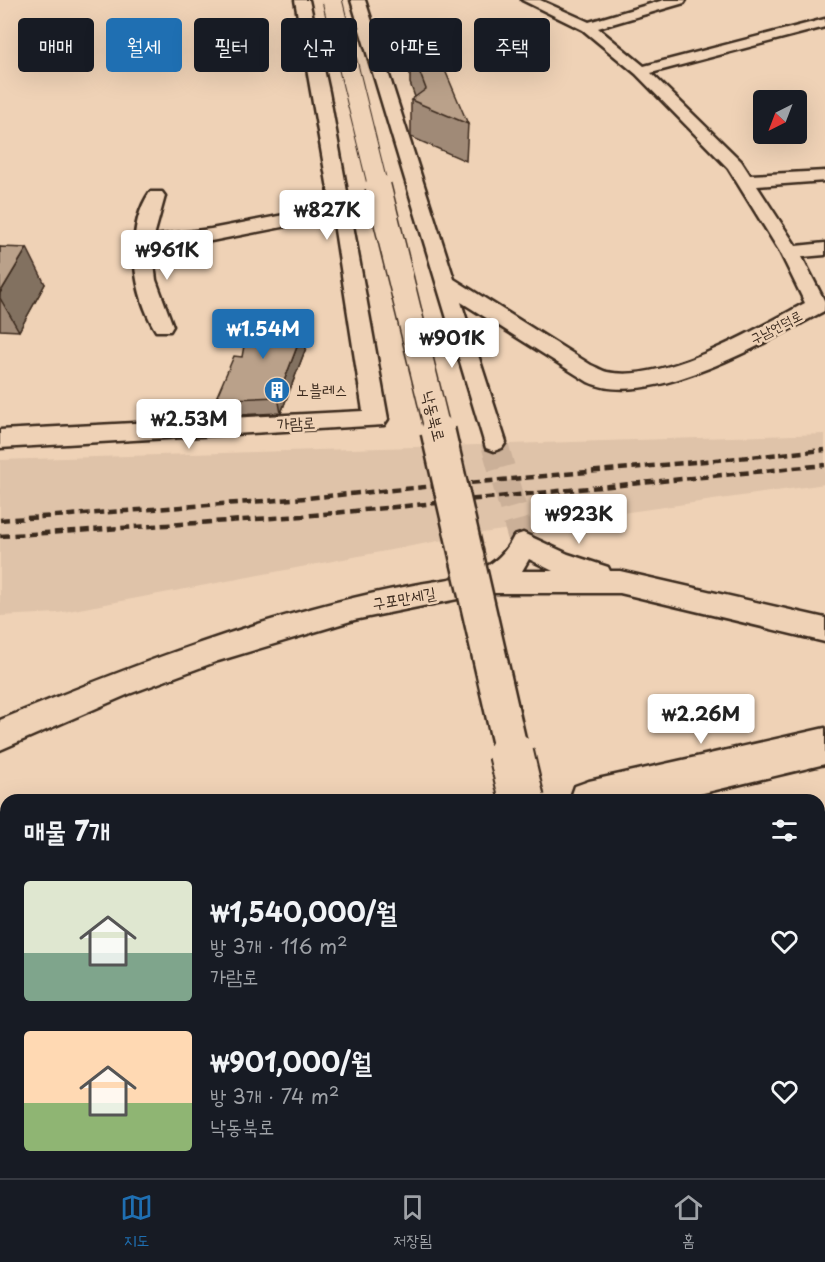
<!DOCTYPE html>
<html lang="ko">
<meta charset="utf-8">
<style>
:root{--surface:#171b24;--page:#242831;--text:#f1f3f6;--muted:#9ea1a6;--line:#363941;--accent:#1f6fb2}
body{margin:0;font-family:"Playpen Sans","Poor Story",sans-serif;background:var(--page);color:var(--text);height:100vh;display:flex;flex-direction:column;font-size:22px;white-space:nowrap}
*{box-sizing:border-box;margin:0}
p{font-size:20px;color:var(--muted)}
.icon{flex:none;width:33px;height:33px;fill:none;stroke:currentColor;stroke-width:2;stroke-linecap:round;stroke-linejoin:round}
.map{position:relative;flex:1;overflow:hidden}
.details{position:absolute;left:0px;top:794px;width:825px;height:386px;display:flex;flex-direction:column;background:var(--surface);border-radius:18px 18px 0 0;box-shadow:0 6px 24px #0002}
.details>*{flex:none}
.hud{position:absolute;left:18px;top:18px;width:789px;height:54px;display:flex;gap:12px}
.needle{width:39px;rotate:222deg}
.tools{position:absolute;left:753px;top:90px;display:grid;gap:12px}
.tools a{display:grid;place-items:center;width:54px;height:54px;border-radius:6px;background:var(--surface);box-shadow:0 6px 24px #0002;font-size:30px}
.price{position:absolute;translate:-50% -51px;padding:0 14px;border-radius:6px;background:#fff;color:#222;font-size:20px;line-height:39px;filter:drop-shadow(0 2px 3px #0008)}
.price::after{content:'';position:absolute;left:50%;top:36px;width:18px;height:14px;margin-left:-9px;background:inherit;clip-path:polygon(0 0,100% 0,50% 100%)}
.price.selected{background:var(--accent);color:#fff}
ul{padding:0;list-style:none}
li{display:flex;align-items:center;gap:18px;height:150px;padding:0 24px}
li span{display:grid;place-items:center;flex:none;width:168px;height:120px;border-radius:6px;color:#555}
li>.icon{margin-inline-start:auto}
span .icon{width:72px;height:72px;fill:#fffc;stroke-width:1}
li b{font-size:26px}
h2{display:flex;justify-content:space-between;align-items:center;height:72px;padding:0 24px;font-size:26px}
.pill{padding:0 21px;border-radius:6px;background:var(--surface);box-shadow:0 6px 24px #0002;font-size:21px;line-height:54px}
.pill.selected{background:var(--accent);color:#fff}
.tab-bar{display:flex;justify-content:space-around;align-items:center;height:84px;border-top:2px solid var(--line);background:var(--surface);font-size:16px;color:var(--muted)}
.tab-bar a{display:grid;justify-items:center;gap:3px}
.tab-bar .selected{color:var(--accent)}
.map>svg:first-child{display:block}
.built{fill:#dfc3a9}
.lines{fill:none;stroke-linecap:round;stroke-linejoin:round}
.minor-tunnel{stroke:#cbb098;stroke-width:27;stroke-dasharray:27 14;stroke-linecap:butt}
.minor-casing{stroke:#3b2a1e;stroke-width:5}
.secondary-casing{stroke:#3b2a1e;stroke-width:5}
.minor{fill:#efd2b6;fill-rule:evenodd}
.secondary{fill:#efd2b6;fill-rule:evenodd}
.rail{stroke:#3b2a1e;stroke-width:4.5;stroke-dasharray:9 4.5;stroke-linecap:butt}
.secondary-bridge-far3-casing{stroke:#3b2a1e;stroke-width:21;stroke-linecap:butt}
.secondary-bridge-far2-casing{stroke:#3b2a1e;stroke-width:28;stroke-linecap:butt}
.secondary-bridge-far1-casing{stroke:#3b2a1e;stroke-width:38;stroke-linecap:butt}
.secondary-bridge-casing{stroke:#3b2a1e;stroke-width:48;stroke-linecap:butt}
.secondary-bridge-far3{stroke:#efd2b6;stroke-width:19}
.secondary-bridge-far2{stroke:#efd2b6;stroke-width:25}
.secondary-bridge-far1{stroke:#efd2b6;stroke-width:33}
.secondary-bridge{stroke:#efd2b6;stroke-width:44}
.wall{fill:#a08a77;stroke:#3b2a1e;stroke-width:1.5}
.shaded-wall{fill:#827161;stroke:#3b2a1e;stroke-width:1.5}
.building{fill:#baa18a;stroke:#3b2a1e;stroke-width:1.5}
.labels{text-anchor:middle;stroke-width:5;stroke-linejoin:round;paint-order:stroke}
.far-street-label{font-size:14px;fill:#3b2a1e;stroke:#efd2b6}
.poi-label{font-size:16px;fill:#3b2a1e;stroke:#efd2b6;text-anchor:start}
.street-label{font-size:16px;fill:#3b2a1e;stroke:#efd2b6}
</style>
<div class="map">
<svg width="825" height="1178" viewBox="0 0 825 1178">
<rect width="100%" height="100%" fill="#efd2b6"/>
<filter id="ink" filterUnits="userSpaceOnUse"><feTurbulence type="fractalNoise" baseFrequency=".0167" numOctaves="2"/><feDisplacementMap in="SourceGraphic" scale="12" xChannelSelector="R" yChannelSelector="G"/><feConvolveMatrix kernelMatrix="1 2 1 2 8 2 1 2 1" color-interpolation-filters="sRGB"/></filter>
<g filter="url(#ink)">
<!-- built -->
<polygon class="built" points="825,434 825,484 475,534 58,613 0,616 0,460"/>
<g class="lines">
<!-- minor-tunnel -->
<polyline class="minor-tunnel" points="494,442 523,544"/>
<!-- minor casing -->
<g class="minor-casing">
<g id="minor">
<path d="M295 0H309L329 92 388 419 384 425 0 448V430L363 411 333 217 211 241 152 248 156 280 173 326 170 331H156C133 294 124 229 150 192H162L165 196 154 236 211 229 331 206Z"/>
<path d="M351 0H365L454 279 591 365C596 367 602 371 607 372 664 384 756 329 805 303L780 252 728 168 636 74 583 30 522 0H540L589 22 664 0H686L684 3 598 28 644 66 825 19V27L651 73 741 161 750 175 825 171V181L757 186 796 246 825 243V255L802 257 825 302 824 311C769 340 650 411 588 382L461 302 506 442 502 448 494 451 486 448Z"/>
<path d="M523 533 568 554 608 567 610 571H620L825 618V642L620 593H487L354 620 218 661 129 694 0 750V720C133 665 267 613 409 586 452 577 492 580 514 536ZM529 559 553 571H522Z"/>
</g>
</g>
<!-- secondary casing -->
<g class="secondary-casing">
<g id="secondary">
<polygon points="825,728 825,764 674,800 570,800 575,786 589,781"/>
<polygon points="825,820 825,860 819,861 819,821"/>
<polygon points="6,915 6,957 0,959 0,917"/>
<polygon points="6,1031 6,1077 0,1079 0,1033"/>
<polygon points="582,1173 632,1173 633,1178 583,1178"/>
</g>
</g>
<!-- minor -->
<use href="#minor" class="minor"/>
<!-- secondary -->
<use href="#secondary" class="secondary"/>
<!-- rail -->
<g class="rail">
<polyline points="0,520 306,498 825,450"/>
<polyline points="0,536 303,516 825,465"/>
</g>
<!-- secondary-bridge-far3 casing -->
<g class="secondary-bridge-far3-casing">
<polyline id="secondary-bridge-far3" points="332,0 378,187"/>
</g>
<!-- secondary-bridge-far2 casing -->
<g class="secondary-bridge-far2-casing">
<polyline id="secondary-bridge-far2" points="378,186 438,432"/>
</g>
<!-- secondary-bridge-far1 casing -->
<g class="secondary-bridge-far1-casing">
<polyline id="secondary-bridge-far1" points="438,431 512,755"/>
</g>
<!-- secondary-bridge casing -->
<g class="secondary-bridge-casing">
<polyline id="secondary-bridge" points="511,753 522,800"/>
</g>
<!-- secondary-bridge-far3 -->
<use href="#secondary-bridge-far3" class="secondary-bridge-far3"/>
<!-- secondary-bridge-far2 -->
<use href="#secondary-bridge-far2" class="secondary-bridge-far2"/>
<!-- secondary-bridge-far1 -->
<use href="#secondary-bridge-far1" class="secondary-bridge-far1"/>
<!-- secondary-bridge -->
<use href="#secondary-bridge" class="secondary-bridge"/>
</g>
<!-- wall -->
<g class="wall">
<polygon points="410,47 468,124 466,161 411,137 411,100 415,97 410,83"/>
<polygon points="0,247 45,284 19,331 0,330"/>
<polygon points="306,323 309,340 281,413 237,415 222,412 217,396 242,357"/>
</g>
<!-- shaded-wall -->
<g class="shaded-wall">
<polygon points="27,248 45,284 19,331 0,298 0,293"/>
<polygon points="306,323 309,340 281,413 278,397"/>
</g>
<!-- building -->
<g class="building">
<polygon points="410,47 435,47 468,124 411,100 426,89"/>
<polygon points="0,247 27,248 0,293"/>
<polygon points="249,318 306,323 278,397 232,399 217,396 234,356 242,357"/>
</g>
</g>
<!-- icons -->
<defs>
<g id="building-disc" transform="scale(1.35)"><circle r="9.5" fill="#1f6fb2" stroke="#efd2b6"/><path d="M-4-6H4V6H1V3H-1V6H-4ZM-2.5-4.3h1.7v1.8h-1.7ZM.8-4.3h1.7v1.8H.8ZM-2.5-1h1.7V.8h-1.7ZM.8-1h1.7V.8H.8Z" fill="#fff"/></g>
</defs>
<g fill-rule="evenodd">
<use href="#building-disc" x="277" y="390"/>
</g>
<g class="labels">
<!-- far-street labels -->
<g class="far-street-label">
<text transform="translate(776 327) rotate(-27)" y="5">구남언덕로</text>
</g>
<!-- poi labels -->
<g class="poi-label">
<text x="296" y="396">노블레스</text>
</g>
<!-- street labels -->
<g class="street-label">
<text transform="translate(434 416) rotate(76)" y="6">낙동북로</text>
<text transform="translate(296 423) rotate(-3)" y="6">가람로</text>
<text transform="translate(404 598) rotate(-10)" y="6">구포만세길</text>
</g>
</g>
</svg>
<div class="tools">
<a><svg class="needle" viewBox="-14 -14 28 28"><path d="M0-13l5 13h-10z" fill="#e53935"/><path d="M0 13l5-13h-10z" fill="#9ea1a6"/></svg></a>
</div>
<b class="price" style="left:327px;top:241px">₩827K</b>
<b class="price" style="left:167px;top:281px">₩961K</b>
<b class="price selected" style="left:263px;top:360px">₩1.54M</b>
<b class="price" style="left:452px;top:369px">₩901K</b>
<b class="price" style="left:189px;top:450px">₩2.53M</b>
<b class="price" style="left:579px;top:545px">₩923K</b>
<b class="price" style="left:701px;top:745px">₩2.26M</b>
<div class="hud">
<a class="pill">매매</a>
<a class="pill selected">월세</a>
<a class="pill">필터</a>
<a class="pill">신규</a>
<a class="pill">아파트</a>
<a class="pill">주택</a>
</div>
<section class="details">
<h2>매물 7개<svg class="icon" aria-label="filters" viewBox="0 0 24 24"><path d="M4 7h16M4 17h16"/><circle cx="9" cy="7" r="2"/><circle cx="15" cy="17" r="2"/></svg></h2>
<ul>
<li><span style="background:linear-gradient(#dfe7d0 60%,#7fa58c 0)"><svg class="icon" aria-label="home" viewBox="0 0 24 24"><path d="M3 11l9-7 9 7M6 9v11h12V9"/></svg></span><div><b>₩1,540,000/월</b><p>방 3개 · 116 m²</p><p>가람로</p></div><svg class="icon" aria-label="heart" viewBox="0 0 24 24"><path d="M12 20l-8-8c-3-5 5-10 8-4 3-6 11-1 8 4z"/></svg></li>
<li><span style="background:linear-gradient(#ffd9b3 60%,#8fb573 0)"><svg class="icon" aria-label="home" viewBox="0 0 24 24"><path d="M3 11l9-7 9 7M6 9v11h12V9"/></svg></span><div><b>₩901,000/월</b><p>방 3개 · 74 m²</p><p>낙동북로</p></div><svg class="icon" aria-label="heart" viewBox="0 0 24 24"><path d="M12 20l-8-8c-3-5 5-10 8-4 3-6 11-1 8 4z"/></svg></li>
</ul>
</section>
</div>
<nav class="tab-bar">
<a class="selected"><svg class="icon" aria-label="map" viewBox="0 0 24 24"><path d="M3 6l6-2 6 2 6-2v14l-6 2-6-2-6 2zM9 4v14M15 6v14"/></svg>지도</a>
<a><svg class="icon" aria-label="saved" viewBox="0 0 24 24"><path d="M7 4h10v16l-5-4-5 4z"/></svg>저장됨</a>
<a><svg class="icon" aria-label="home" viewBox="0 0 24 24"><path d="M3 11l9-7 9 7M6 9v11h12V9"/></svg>홈</a>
</nav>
